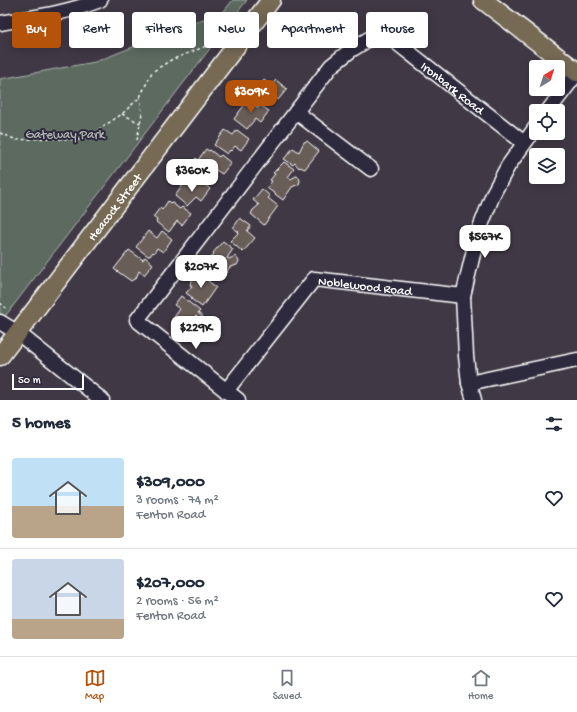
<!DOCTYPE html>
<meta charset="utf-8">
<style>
:root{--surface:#fff;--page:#f6f6f7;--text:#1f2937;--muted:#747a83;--line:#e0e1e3;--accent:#b45309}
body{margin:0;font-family:"Gochi Hand",sans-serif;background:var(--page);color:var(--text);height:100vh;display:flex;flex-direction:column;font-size:15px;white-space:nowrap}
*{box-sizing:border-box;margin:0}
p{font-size:13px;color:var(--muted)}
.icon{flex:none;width:22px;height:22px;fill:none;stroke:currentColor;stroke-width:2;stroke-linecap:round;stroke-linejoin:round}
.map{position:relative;height:400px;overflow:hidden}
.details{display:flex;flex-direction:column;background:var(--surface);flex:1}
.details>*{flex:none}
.guide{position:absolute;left:12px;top:12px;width:553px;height:36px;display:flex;gap:8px}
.needle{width:26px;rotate:38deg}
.fabs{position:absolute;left:529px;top:60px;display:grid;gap:8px}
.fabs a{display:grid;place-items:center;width:36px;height:36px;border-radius:4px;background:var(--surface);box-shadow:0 2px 10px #0003;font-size:20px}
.scale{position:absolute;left:12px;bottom:10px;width:72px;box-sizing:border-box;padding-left:4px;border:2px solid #fff;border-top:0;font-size:11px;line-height:14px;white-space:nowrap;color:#fff;-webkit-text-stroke:3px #2f2a3d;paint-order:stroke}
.price{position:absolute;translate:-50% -34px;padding:0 9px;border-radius:8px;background:#fff;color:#222;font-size:13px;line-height:26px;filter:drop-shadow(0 1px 2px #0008)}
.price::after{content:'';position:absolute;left:50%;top:24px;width:12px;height:9px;margin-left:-6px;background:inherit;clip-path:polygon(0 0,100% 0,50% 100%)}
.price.active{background:var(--accent);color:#fff}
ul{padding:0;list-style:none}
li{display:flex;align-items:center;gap:12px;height:100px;padding:0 12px}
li+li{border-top:1px solid var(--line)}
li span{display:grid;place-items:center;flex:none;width:112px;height:80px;border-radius:4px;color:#555}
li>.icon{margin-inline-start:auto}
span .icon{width:48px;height:48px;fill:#fffc;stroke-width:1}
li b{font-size:17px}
h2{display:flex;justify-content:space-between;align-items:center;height:48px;padding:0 12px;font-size:17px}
.pill{padding:0 14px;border-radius:4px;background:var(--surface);box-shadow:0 2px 10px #0003;font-size:14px;line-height:36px}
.pill.active{background:var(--accent);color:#fff}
.dock{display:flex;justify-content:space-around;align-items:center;height:56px;border-top:1px solid var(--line);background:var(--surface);font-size:11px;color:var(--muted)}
.dock a{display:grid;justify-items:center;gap:2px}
.dock .active{color:var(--accent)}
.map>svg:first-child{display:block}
.green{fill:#5b6a61;stroke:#adb4b0}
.building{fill:#695d59;stroke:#fff}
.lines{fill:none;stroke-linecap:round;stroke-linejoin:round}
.minor-casing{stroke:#fff;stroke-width:17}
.major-casing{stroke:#fff;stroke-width:21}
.path{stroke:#fff;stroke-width:1.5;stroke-dasharray:3 3;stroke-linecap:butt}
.minor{stroke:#2f2a3d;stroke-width:14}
.major{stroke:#766a54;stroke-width:18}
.labels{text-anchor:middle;stroke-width:4;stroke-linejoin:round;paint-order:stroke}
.street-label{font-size:13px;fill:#fff;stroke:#2f2a3d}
.park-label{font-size:13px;fill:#adb4b0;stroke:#2f2a3d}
</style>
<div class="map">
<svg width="577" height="400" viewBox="0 0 577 400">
<rect width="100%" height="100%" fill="#403945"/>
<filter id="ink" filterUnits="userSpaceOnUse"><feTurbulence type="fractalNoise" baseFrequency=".025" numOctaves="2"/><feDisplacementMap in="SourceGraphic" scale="8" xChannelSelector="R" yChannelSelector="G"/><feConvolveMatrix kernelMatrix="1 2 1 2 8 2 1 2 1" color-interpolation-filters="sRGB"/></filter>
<g filter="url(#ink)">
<!-- green -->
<polygon class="green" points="233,0 247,0 0,323 0,79 95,62 224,11"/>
<!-- building -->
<g class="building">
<polygon points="264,80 271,85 276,80 287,89 278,100 273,96 266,105 252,94"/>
<polygon points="248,100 258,108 260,105 269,111 260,123 255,119 247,129 234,119"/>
<polygon points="225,130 233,135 237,130 249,139 241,150 235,146 231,151 230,150 227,154 214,145"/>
<polygon points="307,141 319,151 305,169 300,167 299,168 295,163 293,165 284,159 293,148 299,152 304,142"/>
<polygon points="206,149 209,151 210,150 219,157 221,155 231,163 222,174 216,170 210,180 208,180 204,177 203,178 189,167 196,158 198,160"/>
<polygon points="284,162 294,169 288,177 291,179 296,176 299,177 300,181 299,184 292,187 283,200 267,188 272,181 270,180 275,174 273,173"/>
<polygon points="186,181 195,188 201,181 210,189 201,201 196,197 187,206 175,196"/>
<polygon points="262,189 270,196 268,198 278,206 264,225 251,214 253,210 259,205 253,200"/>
<polygon points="168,201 170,203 171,202 180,209 182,207 191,213 182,225 177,221 169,232 156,222 157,220 153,217 160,208 162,210"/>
<polygon points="240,218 251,226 247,231 255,238 243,252 230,241 239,232 233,228"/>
<polygon points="148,231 157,238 162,231 172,239 163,252 157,248 154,253 153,252 150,256 148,256 136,247"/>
<polygon points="223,241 233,249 227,258 229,259 235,256 239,261 237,265 230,267 227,271 228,272 221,279 206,268 211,261 209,260 214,254 213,253"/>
<polygon points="129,250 143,260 145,257 153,264 144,275 139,271 136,278 131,281 114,269"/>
<polygon points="202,270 211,277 208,281 216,287 202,307 191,299 193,298 186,293 192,286 190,285 191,282"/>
<polygon points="181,296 200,311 198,313 203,317 200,320 196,316 191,322 196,326 193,330 188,326 185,330 172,320 180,309 174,305"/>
</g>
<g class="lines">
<!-- minor casing -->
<g class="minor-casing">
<g id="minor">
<path d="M0 23C35 17 68 13 100 0"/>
<polyline points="548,111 577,73"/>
<polyline points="296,112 371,169"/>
<polyline points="0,322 18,333 102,400"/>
<polyline points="469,383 577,360"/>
<path id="s1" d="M226 391 314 279 463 296"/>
<path id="s2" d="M238 400 137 320 331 66 351 50 382 31 524 143"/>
<polyline points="474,400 469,383 466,356 463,296 478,233 494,192 508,166 536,127"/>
</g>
</g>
<!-- major casing -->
<g class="major-casing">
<g id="major">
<polyline points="483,0 577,72"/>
<path id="s3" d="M0 356 271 0"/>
</g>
</g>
<!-- path -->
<g class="path">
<polyline points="122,114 140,123"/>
<polyline points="0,133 17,140 47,138 80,140 89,136 122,114 140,97 152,72 171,60 209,45"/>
<polyline points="137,140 142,113 140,97"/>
<polyline points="0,303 6,308"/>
</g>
<!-- minor -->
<use href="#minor" class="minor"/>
<!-- major -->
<use href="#major" class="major"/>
</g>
</g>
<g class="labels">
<!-- street labels -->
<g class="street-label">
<text dy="5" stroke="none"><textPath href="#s2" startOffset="601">Ironbark Road</textPath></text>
<text dy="5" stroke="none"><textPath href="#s3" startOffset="188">Heacock Street</textPath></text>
<text dy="5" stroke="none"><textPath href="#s1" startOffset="194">Noblewood Road</textPath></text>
</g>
<!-- park labels -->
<g class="park-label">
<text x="65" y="138">Gateway Park</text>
</g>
</g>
</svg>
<div class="fabs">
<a><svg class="needle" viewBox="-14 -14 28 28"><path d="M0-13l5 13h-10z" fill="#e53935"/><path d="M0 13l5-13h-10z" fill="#747a83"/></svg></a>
<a><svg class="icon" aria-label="locate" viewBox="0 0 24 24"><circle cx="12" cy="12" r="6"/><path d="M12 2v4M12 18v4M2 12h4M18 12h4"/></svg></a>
<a><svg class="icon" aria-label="layers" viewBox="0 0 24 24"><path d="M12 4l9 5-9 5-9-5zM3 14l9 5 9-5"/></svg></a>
</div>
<div class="scale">50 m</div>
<b class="price active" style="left:251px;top:114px">$309K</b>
<b class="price" style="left:192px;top:193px">$360K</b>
<b class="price" style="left:485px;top:259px">$567K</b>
<b class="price" style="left:201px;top:289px">$207K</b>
<b class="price" style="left:196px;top:350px">$229K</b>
<div class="guide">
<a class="pill active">Buy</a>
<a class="pill">Rent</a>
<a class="pill">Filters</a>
<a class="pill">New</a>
<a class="pill">Apartment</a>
<a class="pill">House</a>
</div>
</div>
<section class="details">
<h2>5 homes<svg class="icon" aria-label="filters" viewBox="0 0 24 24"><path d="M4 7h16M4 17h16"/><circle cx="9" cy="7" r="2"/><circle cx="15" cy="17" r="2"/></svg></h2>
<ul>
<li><span style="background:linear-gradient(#bfe0f5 60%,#b9a48a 0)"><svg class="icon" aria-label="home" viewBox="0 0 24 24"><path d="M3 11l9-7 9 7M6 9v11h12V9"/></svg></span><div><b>$309,000</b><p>3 rooms · 74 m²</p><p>Fenton Road</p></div><svg class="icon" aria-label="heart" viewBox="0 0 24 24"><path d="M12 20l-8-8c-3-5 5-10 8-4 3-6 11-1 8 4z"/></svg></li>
<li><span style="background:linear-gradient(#c9d6e8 75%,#b9a48a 0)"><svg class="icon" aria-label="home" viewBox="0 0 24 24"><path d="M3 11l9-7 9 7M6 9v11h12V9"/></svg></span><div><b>$207,000</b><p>2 rooms · 56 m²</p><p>Fenton Road</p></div><svg class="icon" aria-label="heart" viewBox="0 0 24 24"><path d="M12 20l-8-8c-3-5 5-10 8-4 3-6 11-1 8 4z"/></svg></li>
</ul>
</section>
<nav class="dock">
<a class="active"><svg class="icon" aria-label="map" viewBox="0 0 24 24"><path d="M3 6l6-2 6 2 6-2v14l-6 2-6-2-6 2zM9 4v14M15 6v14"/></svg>Map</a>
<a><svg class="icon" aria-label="saved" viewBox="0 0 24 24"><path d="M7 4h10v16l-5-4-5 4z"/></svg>Saved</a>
<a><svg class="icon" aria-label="home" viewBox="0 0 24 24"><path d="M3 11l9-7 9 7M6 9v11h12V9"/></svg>Home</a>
</nav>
